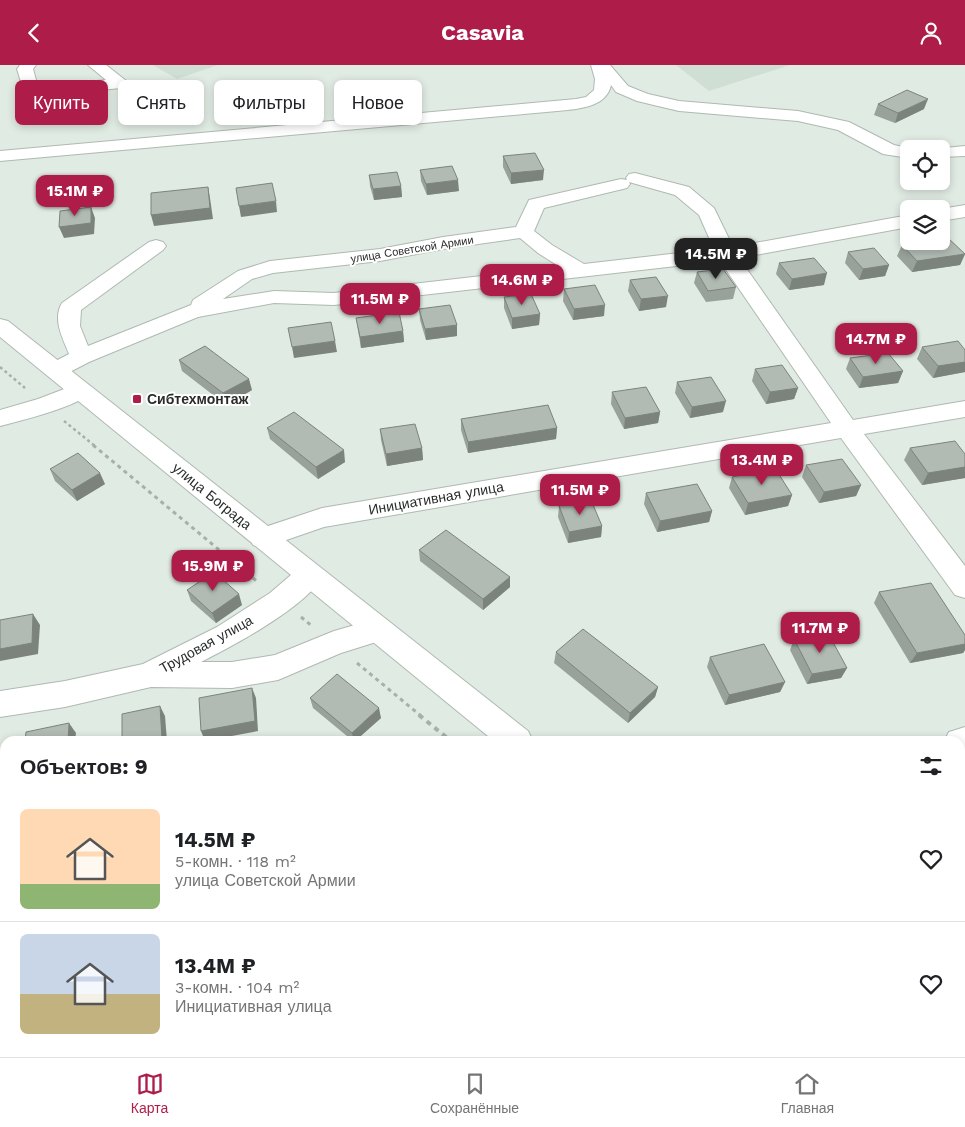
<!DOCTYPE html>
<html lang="ru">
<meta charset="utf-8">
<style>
:root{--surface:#fff;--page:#f2f2f2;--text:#202124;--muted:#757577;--line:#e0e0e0;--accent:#ae1c49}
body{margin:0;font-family:"Work Sans",sans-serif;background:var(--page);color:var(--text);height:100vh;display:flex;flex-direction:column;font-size:19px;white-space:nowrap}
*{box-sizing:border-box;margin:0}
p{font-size:16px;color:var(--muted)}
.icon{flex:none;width:28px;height:28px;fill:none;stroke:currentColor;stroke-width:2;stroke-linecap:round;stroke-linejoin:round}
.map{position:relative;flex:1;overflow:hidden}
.side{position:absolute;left:0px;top:671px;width:965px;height:321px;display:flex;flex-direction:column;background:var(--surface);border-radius:15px 15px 0 0;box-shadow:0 2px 8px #0003}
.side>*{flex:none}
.guide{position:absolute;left:15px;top:15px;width:500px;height:45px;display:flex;gap:10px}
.fabs{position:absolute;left:900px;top:75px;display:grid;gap:10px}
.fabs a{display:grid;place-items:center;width:50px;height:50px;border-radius:8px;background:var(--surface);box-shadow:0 2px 8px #0003;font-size:25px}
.price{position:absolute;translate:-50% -42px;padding:0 11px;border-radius:10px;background:var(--accent);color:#fff;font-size:16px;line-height:32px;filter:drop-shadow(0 1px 2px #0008)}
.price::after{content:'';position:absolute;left:50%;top:30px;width:15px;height:11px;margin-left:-8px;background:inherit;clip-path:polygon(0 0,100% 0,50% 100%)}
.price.current{background:#222;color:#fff}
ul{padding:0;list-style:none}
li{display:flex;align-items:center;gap:15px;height:125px;padding:0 20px}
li+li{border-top:1px solid var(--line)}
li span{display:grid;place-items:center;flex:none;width:140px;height:100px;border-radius:8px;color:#555}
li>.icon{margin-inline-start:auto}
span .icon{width:60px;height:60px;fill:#fffc;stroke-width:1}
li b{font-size:21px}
h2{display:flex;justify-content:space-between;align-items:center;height:60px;padding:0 20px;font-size:21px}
.pill{padding:0 18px;border-radius:8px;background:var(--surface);box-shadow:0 2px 8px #0003;font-size:18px;line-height:45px}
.pill.current{background:var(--accent);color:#fff}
header{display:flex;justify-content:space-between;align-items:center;height:65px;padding:0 20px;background:var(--accent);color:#fff;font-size:22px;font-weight:700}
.tab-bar{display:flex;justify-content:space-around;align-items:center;height:70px;border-top:1px solid var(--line);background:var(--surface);font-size:14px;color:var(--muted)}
.tab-bar a{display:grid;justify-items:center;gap:2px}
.tab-bar .current{color:var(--accent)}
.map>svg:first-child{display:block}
.built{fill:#cfdfd3}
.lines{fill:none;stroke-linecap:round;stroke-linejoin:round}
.minor-casing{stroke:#afb9b1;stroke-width:2}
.major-casing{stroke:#afb9b1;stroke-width:2}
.path-far2{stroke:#a7b0aa;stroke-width:2.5;stroke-dasharray:3 3;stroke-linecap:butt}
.path-far1{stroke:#a7b0aa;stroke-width:3;stroke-dasharray:4 4;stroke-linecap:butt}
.path{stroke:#a7b0aa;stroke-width:4;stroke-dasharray:5 5;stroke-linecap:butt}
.minor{fill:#fff;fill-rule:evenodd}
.major{fill:#fff;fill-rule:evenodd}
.wall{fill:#98a19a}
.shaded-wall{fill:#7c837d}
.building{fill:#b1bbb3;stroke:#7c837d}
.poi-dot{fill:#ae1c49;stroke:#fff;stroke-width:2}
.labels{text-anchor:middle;stroke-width:4;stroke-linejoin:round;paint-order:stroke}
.far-street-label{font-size:11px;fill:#282c29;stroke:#fff}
.poi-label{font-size:14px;font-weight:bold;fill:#282c29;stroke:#fff;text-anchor:start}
.street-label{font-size:14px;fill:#282c29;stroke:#fff}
</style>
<header><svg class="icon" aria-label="back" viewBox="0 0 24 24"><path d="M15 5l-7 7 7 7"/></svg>Casavia<svg class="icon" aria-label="person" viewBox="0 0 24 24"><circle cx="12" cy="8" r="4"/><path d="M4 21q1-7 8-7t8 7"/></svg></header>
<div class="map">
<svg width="965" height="992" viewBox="0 0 965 992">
<rect width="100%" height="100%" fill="#e0ebe3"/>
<!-- built -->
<g class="built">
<polygon points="153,0 218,0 177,14"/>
<polygon points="676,0 790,0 709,26"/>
</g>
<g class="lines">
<!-- minor casing -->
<g class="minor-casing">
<g id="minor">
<polygon points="20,0 36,0 33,4 38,22 106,15 88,0 106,0 129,18 127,21 121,23 31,32 25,30 17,4"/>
<path d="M591 0H610L628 21 648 29 679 36 798 46 849 57 894 80 913 84H909V93L883 89 838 65 798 56 679 46 637 36 616 27 611 20C607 40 584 43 568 45L0 96V86L576 34 586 32 594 25 595 14Z"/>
<polygon points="965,81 965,91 941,92 941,84 934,84"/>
<path d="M635 108 689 122 714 143 733 182 909 150V162L739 193 853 355 965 336V352L864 369 965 501V533L955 530 841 373 324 462 263 483 253 480 250 473 253 466 322 443 831 358 720 196 334 240 274 238 198 252 89 297 64 310 56 312 48 310 45 305 48 300 69 289C63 274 52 254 62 238L149 177 156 175 163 177 166 181 163 185 81 245 80 261 88 281 191 240 193 235 238 206 270 196 380 184 443 172 516 162 529 135 621 114 627 115 626 113 629 109ZM629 117 675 130 699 150 714 184 584 199 552 180 534 166 544 143 627 123 630 119ZM520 173 538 188 560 202 334 228 274 226 223 234 252 214 273 208 380 196 443 184Z"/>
<polygon points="965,140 965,152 941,156 941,144"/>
<path d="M80 318 88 321 92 326C82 341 19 356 0 361V345L38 334Z"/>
<path d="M309 500 319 503 323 511C306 542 233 581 201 597H232L275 590 334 566 379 553 389 557 394 565 389 573 341 588 278 615 232 623 151 622 65 642 0 652V626L65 616 143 599 217 562 270 528 299 503Z"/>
<polygon points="965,662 965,690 960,691 960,676 944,676 949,667"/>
<polygon points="288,988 344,988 342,992 286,992"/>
</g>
</g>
<!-- major casing -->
<g class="major-casing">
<g id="major">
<polygon points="0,254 8,256 528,666 533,676 494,676 0,272"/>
<polygon points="886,988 930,988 932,992 888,992"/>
</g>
</g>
<!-- path-far2 -->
<g class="path-far2">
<polyline points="0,302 25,323"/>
<polyline points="64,356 95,381"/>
</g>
<!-- path-far1 -->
<g class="path-far1">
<polyline points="93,380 259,518"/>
<polyline points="301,552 312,561"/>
<polyline points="357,598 421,651"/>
</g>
<!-- path -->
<g class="path">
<polyline points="419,650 451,676"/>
<polyline points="825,988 830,992"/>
</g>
<!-- minor -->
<use href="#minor" class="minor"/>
<!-- major -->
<use href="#major" class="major"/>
</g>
<!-- wall -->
<g class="wall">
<polygon points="878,39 924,44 895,58 874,50"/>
<polygon points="503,91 543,115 511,119 503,102"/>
<polygon points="420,105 459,126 427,130 421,116"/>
<polygon points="369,110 401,121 402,132 374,135 370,121"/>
<polygon points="902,180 965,189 960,200 912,207 897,191"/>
<polygon points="848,187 889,200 885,211 859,215 845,198"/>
<polygon points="779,198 824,220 789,225 776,209"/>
<polygon points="697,207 736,222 733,234 706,237 694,218"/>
<polygon points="630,215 666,242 639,246 628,226"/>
<polygon points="564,224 604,251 573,255 563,236"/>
<polygon points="504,232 540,249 539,260 512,264 504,243"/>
<polygon points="419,244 457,271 426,275 420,255"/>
<polygon points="356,253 403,266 404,277 361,283"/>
<polygon points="922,282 965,285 965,307 933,313 917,294"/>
<polygon points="850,293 903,306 898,318 859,323 846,304"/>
<polygon points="179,295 252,325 226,340 182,306"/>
<polygon points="755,304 798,323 794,334 766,339 752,316"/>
<polygon points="677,317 723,347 690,353 675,328"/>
<polygon points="612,327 660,347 658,358 624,364 611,339"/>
<polygon points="461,354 557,363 556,374 468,388 461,365"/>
<polygon points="267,363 345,397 318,414 270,374"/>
<polygon points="380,364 422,383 423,395 387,401 381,375"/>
<polygon points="910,383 965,389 965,413 922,420 904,395"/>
<polygon points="806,400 861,420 856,431 819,438 802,412"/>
<polygon points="50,404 105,419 77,436 55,416"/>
<polygon points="732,412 792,430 788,441 745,450 729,423"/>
<polygon points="646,428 712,446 709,457 657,467 644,439"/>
<polygon points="559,441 602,461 601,472 568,478 558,452"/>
<polygon points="419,485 510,512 510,522 483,545 420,496"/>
<polygon points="187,525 242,540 216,558 191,536"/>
<polygon points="879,527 965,570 965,585 963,588 910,598 874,538"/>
<polygon points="794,574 847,603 841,613 807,619 790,585"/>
<polygon points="556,587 658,622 655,632 628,658 554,598"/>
<polygon points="710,592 785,617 780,627 725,640 707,602"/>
<polygon points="310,633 381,653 355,676 353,676 313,643"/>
</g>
<!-- shaded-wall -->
<g class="shaded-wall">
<polygon points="84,22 87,33 86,48 39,53 35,43"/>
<polygon points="928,34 924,44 895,58 898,48"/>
<polygon points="544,105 543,115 511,119 511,108"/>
<polygon points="458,115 459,126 427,130 426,119"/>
<polygon points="401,121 402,132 374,135 373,124"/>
<polygon points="208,122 210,133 213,154 154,161 151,150"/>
<polygon points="276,136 277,147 241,152 239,141"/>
<polygon points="91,142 95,153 94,169 64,173 59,162"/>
<polygon points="965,189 960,200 912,207 917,196"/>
<polygon points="889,200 885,211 859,215 863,204"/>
<polygon points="827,208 824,220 789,225 792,214"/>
<polygon points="668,231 666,242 639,246 641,234"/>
<polygon points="605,240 604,251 573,255 574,244"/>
<polygon points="540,249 539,260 512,264 512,253"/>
<polygon points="457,260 457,271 426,275 425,264"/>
<polygon points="403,266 404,277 361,283 360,272"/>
<polygon points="335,276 337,287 294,293 292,282"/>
<polygon points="965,297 965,307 933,313 938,301"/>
<polygon points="903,306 898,318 859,323 863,312"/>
<polygon points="249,314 252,325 226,340 223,328"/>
<polygon points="798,323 794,334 766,339 770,327"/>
<polygon points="726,336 723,347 690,353 692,342"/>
<polygon points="660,347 658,358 624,364 625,353"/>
<polygon points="557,363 556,374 468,388 468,377"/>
<polygon points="422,383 423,395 387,401 386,389"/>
<polygon points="344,385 345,397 318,414 316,402"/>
<polygon points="965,402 965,413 922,420 928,408"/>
<polygon points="100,408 105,419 77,436 72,425"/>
<polygon points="861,420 856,431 819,438 824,427"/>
<polygon points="792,430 788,441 745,450 748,438"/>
<polygon points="712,446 709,457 657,467 660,456"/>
<polygon points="602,461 601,472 568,478 569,467"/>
<polygon points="510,512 510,522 483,545 483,534"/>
<polygon points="239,529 242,540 216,558 212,548"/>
<polygon points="33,549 40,560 38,589 0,596 0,584"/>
<polygon points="965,579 965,585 963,588 910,598 917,588"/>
<polygon points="847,603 841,613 807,619 812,609"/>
<polygon points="785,617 780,627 725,640 729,630"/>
<polygon points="658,622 655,632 628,658 630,648"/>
<polygon points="252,623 256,633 258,666 205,676 201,666"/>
<polygon points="160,641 165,651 167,676 150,676"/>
<polygon points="379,643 381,653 355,676 354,676 352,668"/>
<polygon points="69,658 76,668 75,676 68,676"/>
<polygon points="0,932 5,936 0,975"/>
</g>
<!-- building -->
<g class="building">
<polygon points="84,22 83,38 35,43 38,27"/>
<polygon points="907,25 928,34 898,48 878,39"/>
<polygon points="535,88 544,105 511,108 503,91"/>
<polygon points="452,101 458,115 426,119 420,105"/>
<polygon points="397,107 401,121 373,124 369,110"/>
<polygon points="272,118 276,136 239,141 236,123"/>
<polygon points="208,122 210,143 151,150 151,128"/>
<polygon points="91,142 91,158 59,162 60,146"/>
<polygon points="948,173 965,189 917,196 902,180 928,176 941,176 941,174"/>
<polygon points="874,183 889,200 863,204 848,187"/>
<polygon points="814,193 827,208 792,214 779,198"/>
<polygon points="723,204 736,222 708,226 697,207"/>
<polygon points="656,212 668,231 641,234 630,215"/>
<polygon points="595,220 605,240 574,244 564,224"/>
<polygon points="531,229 540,249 512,253 504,232"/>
<polygon points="450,240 457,260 425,264 419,244"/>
<polygon points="399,247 403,266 360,272 356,253"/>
<polygon points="331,257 335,276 292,282 288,263"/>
<polygon points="958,276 965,285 965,297 938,301 922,282"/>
<polygon points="205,281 249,314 223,328 179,295"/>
<polygon points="888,288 903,306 863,312 850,293"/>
<polygon points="782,300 798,323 770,327 755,304"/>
<polygon points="711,312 726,336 692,342 677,317"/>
<polygon points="646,322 660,347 625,353 612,327"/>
<polygon points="548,340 557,363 468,377 461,354"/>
<polygon points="294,347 344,385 316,402 267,363"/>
<polygon points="415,359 422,383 386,389 380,364"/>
<polygon points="955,376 965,389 965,402 928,408 910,383"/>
<polygon points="78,388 100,408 72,425 50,404"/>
<polygon points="842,394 861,420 824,427 806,400"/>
<polygon points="775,403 792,430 748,438 732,412"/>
<polygon points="697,419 712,446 660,456 646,428"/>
<polygon points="591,435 602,461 569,467 559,441"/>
<polygon points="446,465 510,512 483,534 419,485"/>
<polygon points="214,507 239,529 212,548 187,525"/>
<polygon points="931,518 965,570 965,579 917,588 879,527"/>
<polygon points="33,549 32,578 0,584 0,555"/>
<polygon points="583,564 658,622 630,648 556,587"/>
<polygon points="828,568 847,603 812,609 794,574"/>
<polygon points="764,579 785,617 729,630 710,592"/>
<polygon points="337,609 379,643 352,668 310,633"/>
<polygon points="252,623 255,656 201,666 199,633"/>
<polygon points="160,641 162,674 150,676 122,676 122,649"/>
<polygon points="69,658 68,676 25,676 26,667"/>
<polygon points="681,988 723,988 727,992 676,992"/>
</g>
<!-- markers -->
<rect class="poi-dot" x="132" y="329" width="10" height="10" rx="2.5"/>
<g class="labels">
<!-- far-street labels -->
<g class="far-street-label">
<text transform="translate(412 184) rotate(-9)" y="4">улица Советской Армии</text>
</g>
<!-- poi labels -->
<g class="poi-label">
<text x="147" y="339">Сибтехмонтаж</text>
</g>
<!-- street labels -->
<g class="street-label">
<text transform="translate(212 431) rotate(39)" y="5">улица Бограда</text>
<text transform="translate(436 433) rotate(-10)" y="5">Инициативная улица</text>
<text transform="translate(206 579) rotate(-29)" y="5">Трудовая улица</text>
</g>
</g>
</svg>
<div class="fabs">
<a><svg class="icon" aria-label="locate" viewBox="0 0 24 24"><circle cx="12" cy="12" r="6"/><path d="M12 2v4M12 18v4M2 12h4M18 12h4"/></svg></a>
<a><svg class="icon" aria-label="layers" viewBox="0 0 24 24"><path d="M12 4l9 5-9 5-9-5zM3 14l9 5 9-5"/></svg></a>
</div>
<b class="price" style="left:75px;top:152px">15.1M ₽</b>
<b class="price current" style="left:716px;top:215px">14.5M ₽</b>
<b class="price" style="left:522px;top:241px">14.6M ₽</b>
<b class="price" style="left:380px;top:260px">11.5M ₽</b>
<b class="price" style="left:876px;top:300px">14.7M ₽</b>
<b class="price" style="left:762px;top:421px">13.4M ₽</b>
<b class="price" style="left:580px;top:451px">11.5M ₽</b>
<b class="price" style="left:213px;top:527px">15.9M ₽</b>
<b class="price" style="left:820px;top:589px">11.7M ₽</b>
<div class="guide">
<a class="pill current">Купить</a>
<a class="pill">Снять</a>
<a class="pill">Фильтры</a>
<a class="pill">Новое</a>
</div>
<section class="side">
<h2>Объектов: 9<svg class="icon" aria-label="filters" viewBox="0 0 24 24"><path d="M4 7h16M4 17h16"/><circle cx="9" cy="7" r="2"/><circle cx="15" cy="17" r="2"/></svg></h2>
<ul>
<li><span style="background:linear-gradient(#ffd9b3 75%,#8fb573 0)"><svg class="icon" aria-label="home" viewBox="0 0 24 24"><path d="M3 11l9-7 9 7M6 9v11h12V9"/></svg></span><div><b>14.5M ₽</b><p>5-комн. · 118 m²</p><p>улица Советской Армии</p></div><svg class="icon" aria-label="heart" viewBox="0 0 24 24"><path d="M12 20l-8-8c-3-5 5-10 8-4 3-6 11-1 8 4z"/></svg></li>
<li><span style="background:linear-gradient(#c9d6e8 60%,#c2b280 0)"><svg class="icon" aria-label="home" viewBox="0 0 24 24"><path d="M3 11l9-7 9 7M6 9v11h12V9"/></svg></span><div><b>13.4M ₽</b><p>3-комн. · 104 m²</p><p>Инициативная улица</p></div><svg class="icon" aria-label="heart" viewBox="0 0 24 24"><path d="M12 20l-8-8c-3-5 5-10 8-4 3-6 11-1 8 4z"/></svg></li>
</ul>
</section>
</div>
<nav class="tab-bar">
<a class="current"><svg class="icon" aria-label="map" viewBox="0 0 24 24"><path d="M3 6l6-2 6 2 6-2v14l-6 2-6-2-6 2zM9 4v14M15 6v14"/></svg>Карта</a>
<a><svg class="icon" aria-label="saved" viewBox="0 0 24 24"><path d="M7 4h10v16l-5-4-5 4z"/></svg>Сохранённые</a>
<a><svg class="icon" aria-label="home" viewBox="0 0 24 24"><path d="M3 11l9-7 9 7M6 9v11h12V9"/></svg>Главная</a>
</nav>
